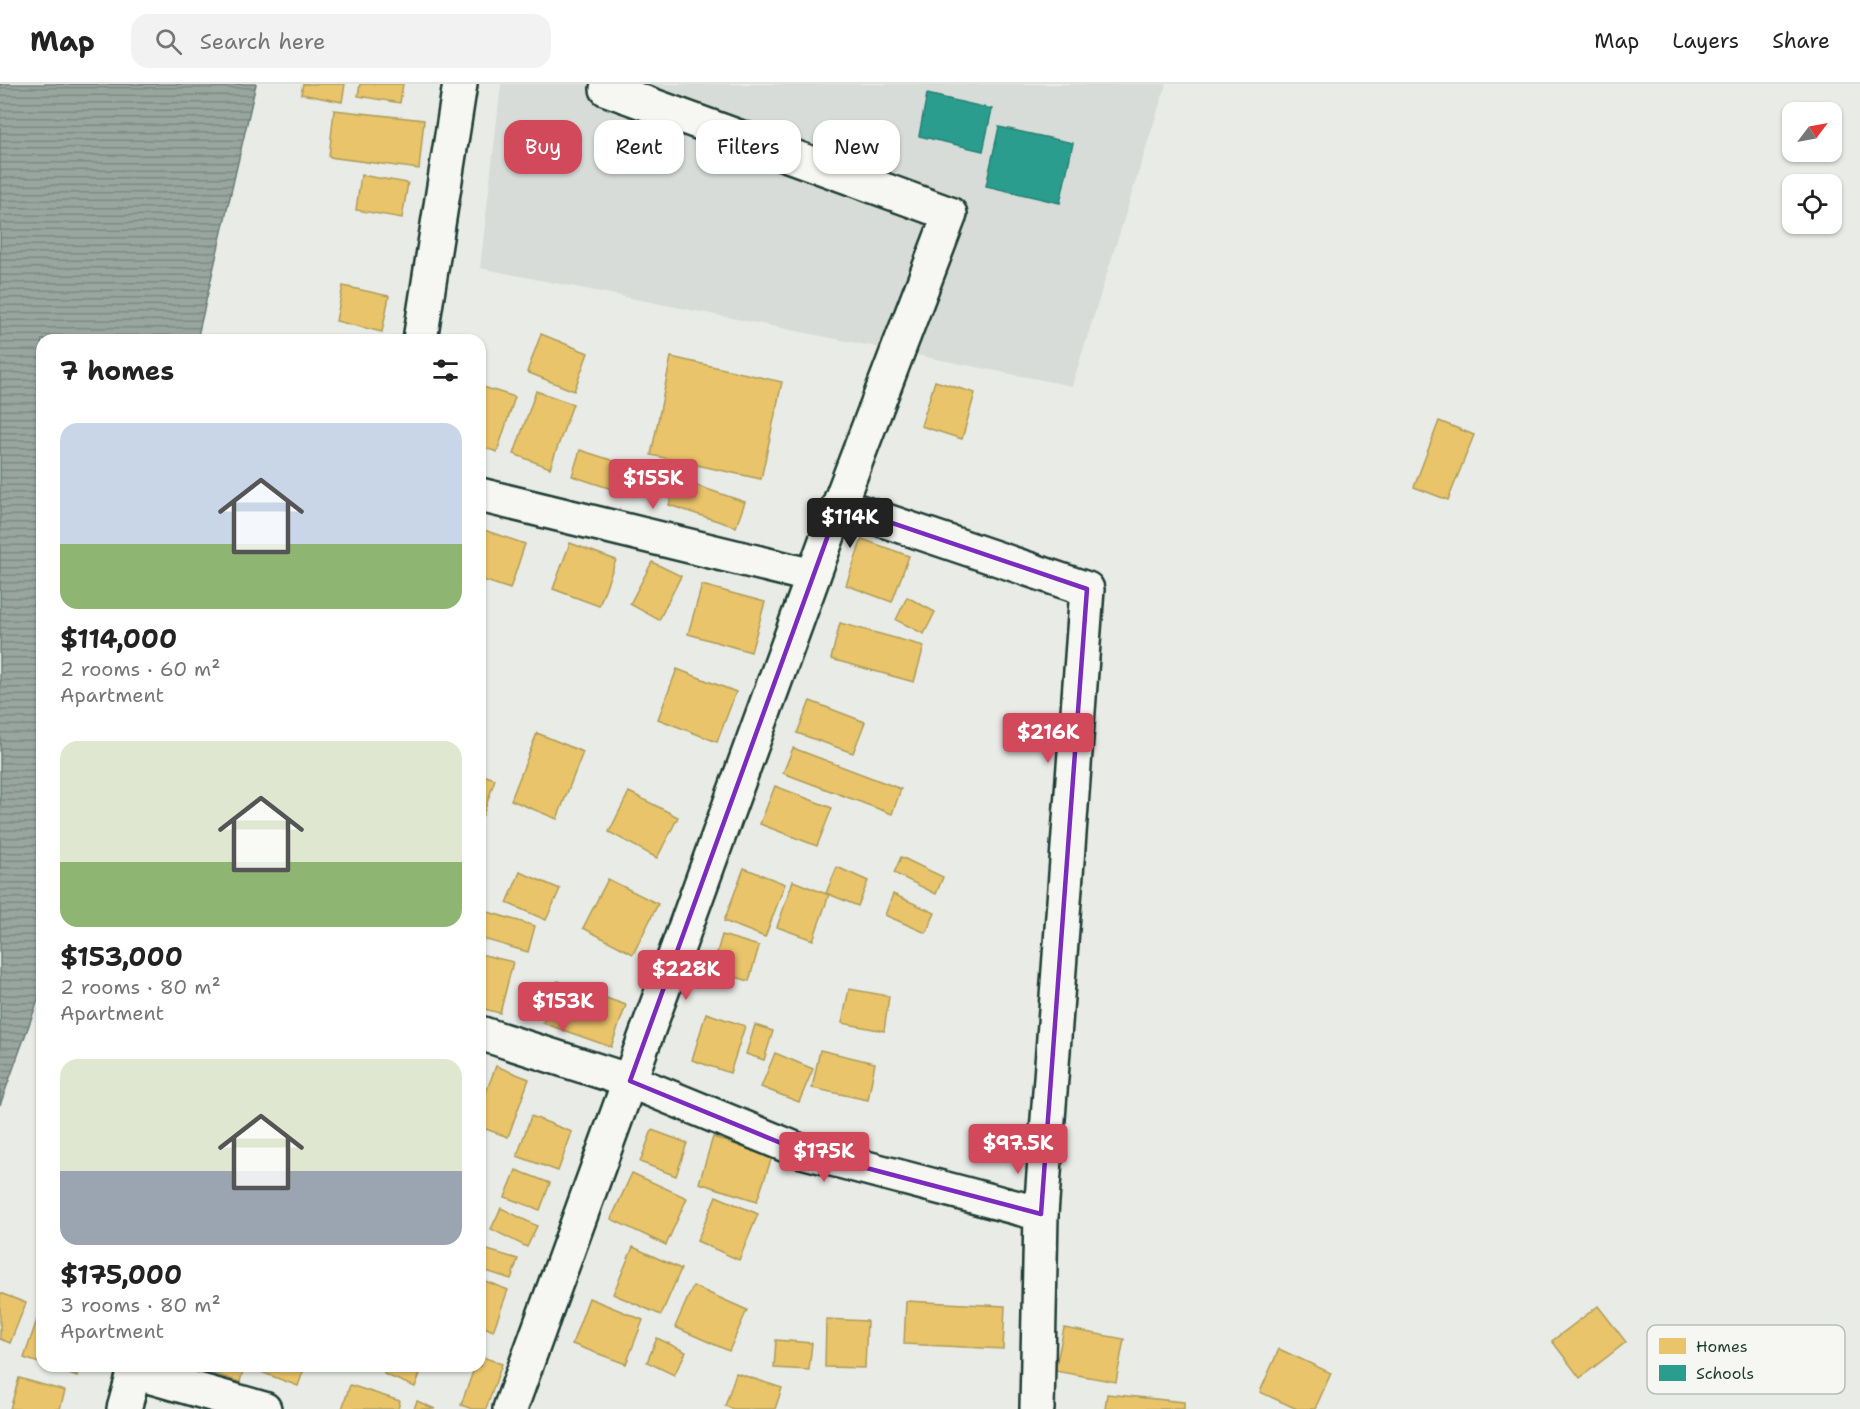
<!DOCTYPE html>
<meta charset="utf-8">
<style>
:root{--surface:#fff;--page:#f2f2f2;--text:#222;--muted:#767676;--line:#e0e0e0;--accent:#d1495b}
body{margin:0;font-family:"Shantell Sans",sans-serif;background:var(--page);color:var(--text);height:100vh;display:flex;flex-direction:column;font-size:22px;white-space:nowrap}
*{box-sizing:border-box;margin:0}
p{font-size:20px;color:var(--muted)}
.icon{flex:none;width:33px;height:33px;fill:none;stroke:currentColor;stroke-width:2;stroke-linecap:round;stroke-linejoin:round}
.map{position:relative;flex:1;overflow:hidden}
.details{position:absolute;left:36px;top:250px;width:450px;height:1038px;display:flex;flex-direction:column;background:var(--surface);border-radius:18px;box-shadow:0 2px 4px #0004}
.details>*{flex:none}
.banner{position:absolute;left:504px;top:36px;width:570px;height:54px;display:flex;gap:12px}
.needle{width:39px;rotate:58deg}
.buttons{position:absolute;left:1782px;top:18px;display:grid;gap:12px}
.buttons a{display:grid;place-items:center;width:60px;height:60px;border-radius:12px;background:var(--surface);box-shadow:0 2px 4px #0004;font-size:30px}
.price{position:absolute;translate:-50% -51px;padding:0 14px;border-radius:6px;background:var(--accent);color:#fff;font-size:20px;line-height:39px;filter:drop-shadow(0 2px 3px #0008)}
.price::after{content:'';position:absolute;left:50%;top:36px;width:18px;height:14px;margin-left:-9px;background:inherit;clip-path:polygon(0 0,100% 0,50% 100%)}
.price.active{background:#222;color:#fff}
ul{padding:0;list-style:none}
li{display:grid;align-content:center;gap:12px;height:318px;padding:0 24px}
li span{display:grid;place-items:center;height:186px;border-radius:18px;color:#555}
li>.icon{margin-inline-start:auto}
span .icon{width:108px;height:108px;fill:#fffc;stroke-width:1}
li b{font-size:26px}
h2{display:flex;justify-content:space-between;align-items:center;height:72px;padding:0 24px;font-size:26px}
.tag{padding:0 21px;border-radius:18px;background:var(--surface);box-shadow:0 2px 4px #0004;font-size:21px;line-height:54px}
.tag.active{background:var(--accent);color:#fff}
header{display:flex;align-items:center;gap:36px;box-sizing:border-box;height:84px;padding:0 30px;background:var(--surface);border-bottom:2px solid var(--line)}
header strong{font-size:28px}
nav{display:flex;gap:33px;margin-inline-start:auto;font-size:21px}
.search{width:420px;height:54px;background:var(--page);display:flex;align-items:center;gap:15px;box-sizing:border-box;padding:0 21px;border-radius:18px;color:var(--muted);font-size:22px}
.map>svg:first-child{display:block}
.built{fill:#d8dcd8}
.water{fill:url(#water-rules);stroke:#687c75;stroke-width:1.5}
.homes{fill:#e9c46a;stroke:#ac9c5a;stroke-width:1.5}
.schools{fill:#2a9d8f;stroke:#278074;stroke-width:1.5}
.lines{fill:none;stroke-linecap:round;stroke-linejoin:round}
.minor-casing{stroke:#1f3d34;stroke-width:38}
.minor{stroke:#f6f6f2;stroke-width:33}
.marked{fill:none;stroke:#7b2cbf;stroke-width:4.5;stroke-linejoin:round}
.key{fill:#f6f6f2;stroke:#b6beb9;stroke-width:1.5}
.key-label{font-size:16px;fill:#1f3d34}
</style>
<header>
<strong>Map</strong>
<div class="search"><svg class="icon" aria-label="search" viewBox="0 0 24 24"><circle cx="10" cy="10" r="6"/><path d="M15 15l6 6"/></svg>Search here</div>
<nav><a>Map</a><a>Layers</a><a>Share</a></nav>
</header>
<div class="map">
<svg width="1860" height="1325" viewBox="0 0 1860 1325">
<defs>
<pattern id="water-rules" width="6" height="5" patternUnits="userSpaceOnUse" patternTransform="scale(1.5)"><rect width="6" height="5" fill="#99a6a0"/><path d="M0 2.5h6" fill="none" stroke="#7c8883"/></pattern>
</defs>
<rect width="100%" height="100%" fill="#e9ebe7"/>
<filter id="ink" filterUnits="userSpaceOnUse"><feTurbulence type="fractalNoise" baseFrequency=".0167" numOctaves="2"/><feDisplacementMap in="SourceGraphic" scale="12" xChannelSelector="R" yChannelSelector="G"/><feConvolveMatrix kernelMatrix="1 2 1 2 8 2 1 2 1" color-interpolation-filters="sRGB"/></filter>
<g filter="url(#ink)">
<!-- built -->
<polygon class="built" points="501,0 1166,0 1072,302 480,184"/>
<!-- water -->
<polygon class="water" points="0,0 256,0 197,256 42,256 42,905 0,1021"/>
<!-- homes -->
<g class="homes">
<polygon points="303,0 345,0 342,18 301,10"/>
<polygon points="360,0 403,0 400,19 358,12"/>
<polygon points="334,26 424,36 419,85 329,73"/>
<polygon points="361,91 408,99 402,134 356,126"/>
<polygon points="343,202 389,212 382,248 336,237"/>
<polygon points="541,250 588,269 574,307 527,288"/>
<polygon points="671,273 782,298 761,395 651,371"/>
<polygon points="935,297 975,309 962,355 921,342"/>
<polygon points="480,302 515,313 497,368 480,362"/>
<polygon points="536,307 573,320 550,384 514,370"/>
<polygon points="1439,337 1474,351 1448,416 1414,403"/>
<polygon points="580,366 642,386 633,412 572,392"/>
<polygon points="677,395 745,418 736,443 669,421"/>
<polygon points="481,445 525,460 510,505 480,495"/>
<polygon points="862,455 909,472 892,518 846,501"/>
<polygon points="570,459 616,476 599,522 553,505"/>
<polygon points="652,478 681,492 659,536 630,520"/>
<polygon points="702,501 765,518 751,568 688,550"/>
<polygon points="907,513 935,528 924,550 896,536"/>
<polygon points="840,539 924,562 914,598 831,575"/>
<polygon points="677,585 736,608 717,658 658,635"/>
<polygon points="810,617 865,638 853,669 797,649"/>
<polygon points="537,649 583,668 557,735 511,716"/>
<polygon points="793,664 901,705 892,730 783,689"/>
<polygon points="480,690 495,695 483,731 480,729"/>
<polygon points="775,702 832,724 817,762 760,740"/>
<polygon points="629,708 678,733 657,774 609,748"/>
<polygon points="901,773 943,793 936,810 894,789"/>
<polygon points="837,783 868,797 858,822 826,809"/>
<polygon points="744,784 785,800 765,853 724,837"/>
<polygon points="520,788 560,805 546,836 507,819"/>
<polygon points="608,795 658,820 633,870 583,844"/>
<polygon points="793,797 829,811 813,856 777,843"/>
<polygon points="893,810 935,829 926,849 885,831"/>
<polygon points="485,827 535,842 528,868 480,854"/>
<polygon points="722,851 759,862 749,897 712,886"/>
<polygon points="480,870 513,878 500,929 480,924"/>
<polygon points="558,897 626,921 611,963 543,939"/>
<polygon points="849,905 889,912 884,947 842,939"/>
<polygon points="706,929 745,942 730,989 692,976"/>
<polygon points="755,941 773,947 764,976 746,970"/>
<polygon points="820,966 875,979 868,1016 812,1004"/>
<polygon points="775,969 813,985 799,1018 761,1003"/>
<polygon points="496,982 529,995 508,1053 480,1043 480,1024"/>
<polygon points="531,1032 572,1048 558,1087 517,1072"/>
<polygon points="652,1046 687,1059 676,1092 640,1078"/>
<polygon points="713,1053 772,1073 757,1117 699,1099"/>
<polygon points="516,1086 550,1099 540,1126 505,1113"/>
<polygon points="632,1089 687,1114 666,1161 611,1135"/>
<polygon points="716,1112 758,1130 739,1176 697,1157"/>
<polygon points="501,1124 537,1142 527,1163 491,1145"/>
<polygon points="633,1163 681,1185 661,1231 613,1210"/>
<polygon points="481,1164 518,1175 511,1195 480,1185"/>
<polygon points="480,1195 508,1206 493,1247 480,1241"/>
<polygon points="693,1202 747,1226 729,1267 675,1243"/>
<polygon points="0,1209 26,1219 10,1259 0,1255"/>
<polygon points="589,1214 643,1236 626,1280 572,1260"/>
<polygon points="906,1217 1005,1222 1003,1265 904,1260"/>
<polygon points="1598,1222 1626,1258 1580,1294 1552,1257"/>
<polygon points="39,1230 42,1231 42,1280 24,1274"/>
<polygon points="826,1235 867,1237 865,1284 825,1283"/>
<polygon points="1064,1244 1124,1255 1116,1298 1055,1287"/>
<polygon points="657,1254 686,1268 674,1291 647,1278"/>
<polygon points="776,1256 812,1259 809,1286 774,1284"/>
<polygon points="1279,1265 1331,1289 1315,1325 1297,1325 1260,1308"/>
<polygon points="480,1272 502,1280 486,1325 472,1325 461,1321 475,1282 480,1282"/>
<polygon points="48,1282 81,1282 77,1293"/>
<polygon points="188,1282 244,1282 240,1298"/>
<polygon points="258,1282 305,1282 298,1302 256,1286"/>
<polygon points="387,1282 423,1282 415,1303 384,1290"/>
<polygon points="736,1289 782,1304 775,1325 733,1325 725,1322"/>
<polygon points="19,1294 65,1307 60,1325 10,1325"/>
<polygon points="350,1301 400,1317 398,1325 342,1325"/>
<polygon points="1107,1310 1184,1318 1184,1325 1105,1325"/>
<polygon points="417,1317 435,1325 414,1325"/>
</g>
<!-- schools -->
<g class="schools">
<polygon points="927,10 992,25 983,67 919,52"/>
<polygon points="999,43 1073,59 1060,119 986,102"/>
</g>
<g class="lines">
<!-- minor casing -->
<g class="minor-casing">
<g id="minor">
<polyline points="420,256 460,0"/>
<polyline points="480,411 813,492"/>
<polyline points="839,421 1087,505 1041,1130 1037,1325"/>
<polyline points="480,949 630,997 798,1066 1041,1130"/>
<polyline points="134,1288 264,1325"/>
<polyline points="124,1325 136,1282"/>
<polyline points="510,1325 839,421 950,130 607,5"/>
</g>
</g>
<!-- minor -->
<use href="#minor" class="minor"/>
</g>
</g>
<!-- marked area -->
<path class="marked" d="M839 421 1087 505 1041 1130 798 1066 630 997Z"/>
<!-- legend -->
<rect x="1647" y="1241" width="198" height="69" rx="9" class="key"/>
<rect x="1659" y="1254" width="27" height="16" fill="#e9c46a"/>
<rect x="1659" y="1281" width="27" height="16" fill="#2a9d8f"/>
<g class="key-label">
<text x="1696" y="1268">Homes</text>
<text x="1696" y="1295">Schools</text>
</g>
</svg>
<div class="buttons">
<a><svg class="needle" viewBox="-14 -14 28 28"><path d="M0-13l5 13h-10z" fill="#e53935"/><path d="M0 13l5-13h-10z" fill="#767676"/></svg></a>
<a><svg class="icon" aria-label="locate" viewBox="0 0 24 24"><circle cx="12" cy="12" r="6"/><path d="M12 2v4M12 18v4M2 12h4M18 12h4"/></svg></a>
</div>
<b class="price" style="left:653px;top:426px">$155K</b>
<b class="price active" style="left:850px;top:465px">$114K</b>
<b class="price" style="left:1048px;top:680px">$216K</b>
<b class="price" style="left:686px;top:917px">$228K</b>
<b class="price" style="left:563px;top:949px">$153K</b>
<b class="price" style="left:1018px;top:1091px">$97.5K</b>
<b class="price" style="left:824px;top:1099px">$175K</b>
<div class="banner">
<a class="tag active">Buy</a>
<a class="tag">Rent</a>
<a class="tag">Filters</a>
<a class="tag">New</a>
</div>
<section class="details">
<h2>7 homes<svg class="icon" aria-label="filters" viewBox="0 0 24 24"><path d="M4 7h16M4 17h16"/><circle cx="9" cy="7" r="2"/><circle cx="15" cy="17" r="2"/></svg></h2>
<ul>
<li><span style="background:linear-gradient(#c9d6e8 65%,#8fb573 0)"><svg class="icon" aria-label="home" viewBox="0 0 24 24"><path d="M3 11l9-7 9 7M6 9v11h12V9"/></svg></span><div><b>$114,000</b><p>2 rooms · 60 m²</p><p>Apartment</p></div></li>
<li><span style="background:linear-gradient(#dfe7d0 65%,#8fb573 0)"><svg class="icon" aria-label="home" viewBox="0 0 24 24"><path d="M3 11l9-7 9 7M6 9v11h12V9"/></svg></span><div><b>$153,000</b><p>2 rooms · 80 m²</p><p>Apartment</p></div></li>
<li><span style="background:linear-gradient(#dfe7d0 60%,#9aa5b1 0)"><svg class="icon" aria-label="home" viewBox="0 0 24 24"><path d="M3 11l9-7 9 7M6 9v11h12V9"/></svg></span><div><b>$175,000</b><p>3 rooms · 80 m²</p><p>Apartment</p></div></li>
</ul>
</section>
</div>
